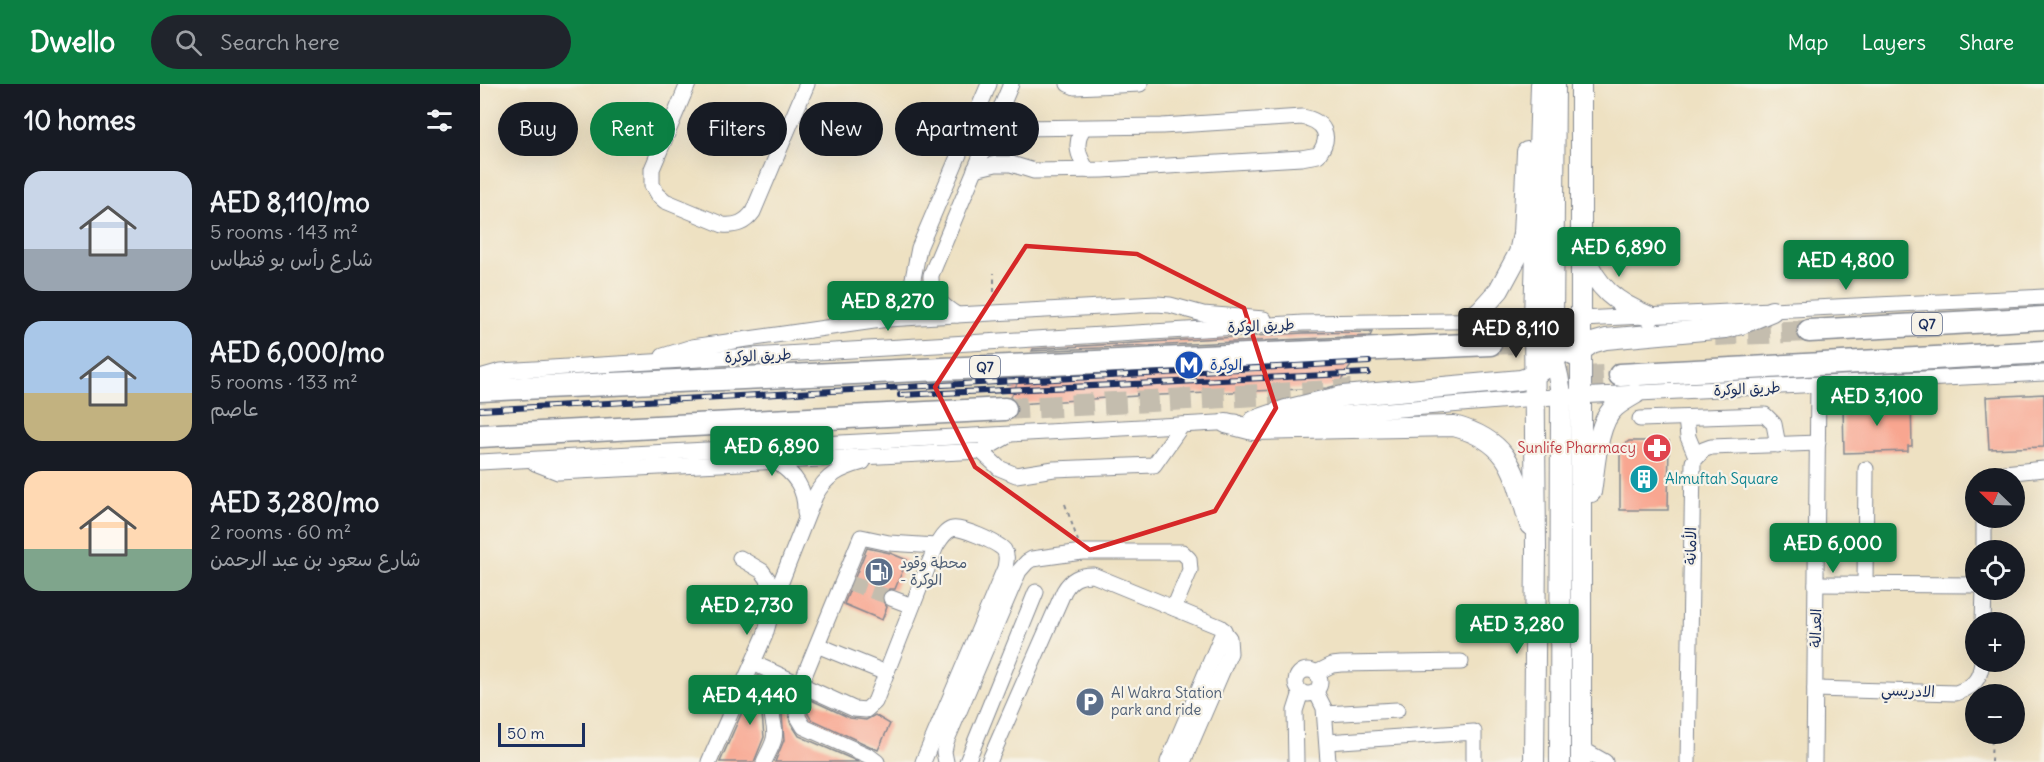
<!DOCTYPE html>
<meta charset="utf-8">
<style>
:root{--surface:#171b24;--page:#20242c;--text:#f1f3f6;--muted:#9ea1a6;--accent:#0b8043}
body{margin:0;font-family:Delius,"Playpen Sans Arabic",sans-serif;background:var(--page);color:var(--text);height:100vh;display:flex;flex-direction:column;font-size:22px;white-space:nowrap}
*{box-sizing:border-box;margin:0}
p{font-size:20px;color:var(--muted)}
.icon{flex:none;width:33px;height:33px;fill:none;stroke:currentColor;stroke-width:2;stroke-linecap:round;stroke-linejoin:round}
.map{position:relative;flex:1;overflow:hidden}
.side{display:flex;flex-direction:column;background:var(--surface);width:480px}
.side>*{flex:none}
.banner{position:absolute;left:18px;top:18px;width:570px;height:54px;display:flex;gap:12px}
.needle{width:39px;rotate:293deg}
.fabs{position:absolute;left:1485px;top:384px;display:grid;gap:12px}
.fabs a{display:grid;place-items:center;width:60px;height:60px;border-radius:50%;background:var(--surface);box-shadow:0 6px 24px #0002;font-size:30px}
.scale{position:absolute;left:18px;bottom:15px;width:87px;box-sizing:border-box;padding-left:6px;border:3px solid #1b2f5e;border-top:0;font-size:16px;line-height:21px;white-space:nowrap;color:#1b2f5e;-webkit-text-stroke:4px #f7f3e8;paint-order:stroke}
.price{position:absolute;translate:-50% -51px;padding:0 14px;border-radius:6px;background:var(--accent);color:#fff;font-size:20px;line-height:39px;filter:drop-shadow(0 2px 3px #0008)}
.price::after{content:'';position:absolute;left:50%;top:36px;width:18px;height:14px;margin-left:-9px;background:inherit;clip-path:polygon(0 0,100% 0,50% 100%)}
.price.current{background:#222;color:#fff}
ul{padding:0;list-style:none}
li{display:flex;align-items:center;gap:18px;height:150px;padding:0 24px}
li span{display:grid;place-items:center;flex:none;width:168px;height:120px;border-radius:18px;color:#555}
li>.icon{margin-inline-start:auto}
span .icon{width:72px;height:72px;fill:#fffc;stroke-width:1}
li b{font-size:26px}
h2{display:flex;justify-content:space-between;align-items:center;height:72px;padding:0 24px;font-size:26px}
.tag{padding:0 21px;border-radius:27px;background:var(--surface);box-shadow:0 6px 24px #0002;font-size:21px;line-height:54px}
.tag.current{background:var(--accent);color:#fff}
header{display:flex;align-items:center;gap:36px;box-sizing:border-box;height:84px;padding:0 30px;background:var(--accent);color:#fff}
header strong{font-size:28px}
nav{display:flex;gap:33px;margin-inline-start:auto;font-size:21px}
.search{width:420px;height:54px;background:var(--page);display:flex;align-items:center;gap:15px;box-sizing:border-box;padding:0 21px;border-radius:33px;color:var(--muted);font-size:22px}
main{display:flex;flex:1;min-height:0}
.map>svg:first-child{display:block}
.building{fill:#f8a690}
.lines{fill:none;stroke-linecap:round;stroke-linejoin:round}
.minor-tunnel{stroke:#c4bdae;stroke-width:15;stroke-dasharray:15 8;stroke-linecap:butt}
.highway-tunnel{stroke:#c4bdae;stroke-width:22;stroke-dasharray:22 11;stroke-linecap:butt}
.minor-casing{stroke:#848890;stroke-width:17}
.major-casing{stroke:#848890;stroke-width:22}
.highway-casing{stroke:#848890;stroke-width:25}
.path{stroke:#848890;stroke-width:2;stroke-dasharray:4.5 4.5;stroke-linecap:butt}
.minor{stroke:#fff;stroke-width:15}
.major{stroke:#fff;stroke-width:20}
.highway{stroke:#fff;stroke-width:22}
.rail-casing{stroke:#1b2f5e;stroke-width:6}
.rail{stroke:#f7f3e8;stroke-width:4;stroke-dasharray:11;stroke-linecap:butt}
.marked{fill:none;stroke:#d62828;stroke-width:4.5;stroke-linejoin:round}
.labels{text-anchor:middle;stroke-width:4.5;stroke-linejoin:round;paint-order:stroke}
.shield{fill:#f7f3e8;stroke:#5d6a87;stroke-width:1.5}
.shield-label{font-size:14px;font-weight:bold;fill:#1b2f5e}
.street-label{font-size:15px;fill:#1b2f5e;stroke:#f7f3e8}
.transit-label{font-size:15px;fill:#164399;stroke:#f7f3e8;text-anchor:start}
.health-label{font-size:15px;fill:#be3a42;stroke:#f7f3e8;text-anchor:end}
.culture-label{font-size:15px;fill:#0d838f;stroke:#f7f3e8;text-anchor:start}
.service-label{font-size:15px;fill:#4e5e75;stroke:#f7f3e8;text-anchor:start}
</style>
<header>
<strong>Dwello</strong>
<div class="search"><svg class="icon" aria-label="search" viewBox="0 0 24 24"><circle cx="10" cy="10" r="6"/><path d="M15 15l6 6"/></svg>Search here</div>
<nav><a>Map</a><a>Layers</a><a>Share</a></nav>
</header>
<main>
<section class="side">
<h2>10 homes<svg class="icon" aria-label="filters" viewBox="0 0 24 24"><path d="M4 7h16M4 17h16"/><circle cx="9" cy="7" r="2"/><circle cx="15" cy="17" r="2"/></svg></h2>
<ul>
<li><span style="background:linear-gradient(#c9d6e8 65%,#9aa5b1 0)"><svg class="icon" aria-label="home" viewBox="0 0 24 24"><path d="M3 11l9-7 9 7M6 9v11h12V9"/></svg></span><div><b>AED 8,110/mo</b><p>5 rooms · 143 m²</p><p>شارع رأس بو فنطاس</p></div></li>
<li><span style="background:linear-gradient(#a9c7e8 60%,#c2b280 0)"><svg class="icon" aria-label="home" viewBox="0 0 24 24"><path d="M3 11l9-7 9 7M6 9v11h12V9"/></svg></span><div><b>AED 6,000/mo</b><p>5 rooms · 133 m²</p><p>عاصم</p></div></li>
<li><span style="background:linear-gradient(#ffd9b3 65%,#7fa58c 0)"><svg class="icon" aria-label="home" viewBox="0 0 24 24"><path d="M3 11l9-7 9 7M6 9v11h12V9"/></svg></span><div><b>AED 3,280/mo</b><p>2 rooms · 60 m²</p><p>شارع سعود بن عبد الرحمن</p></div></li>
</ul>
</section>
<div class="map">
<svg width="1564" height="678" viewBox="0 0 1564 678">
<rect width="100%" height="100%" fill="#f7f3e8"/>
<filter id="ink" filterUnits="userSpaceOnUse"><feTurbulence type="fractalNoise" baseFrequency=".0167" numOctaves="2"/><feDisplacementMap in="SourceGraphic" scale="12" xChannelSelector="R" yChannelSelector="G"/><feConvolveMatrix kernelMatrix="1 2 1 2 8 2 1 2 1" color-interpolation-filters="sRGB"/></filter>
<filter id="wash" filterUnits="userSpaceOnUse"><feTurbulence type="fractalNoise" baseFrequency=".008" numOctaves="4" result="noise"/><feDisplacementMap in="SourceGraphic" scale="24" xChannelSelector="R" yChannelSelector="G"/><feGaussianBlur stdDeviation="1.35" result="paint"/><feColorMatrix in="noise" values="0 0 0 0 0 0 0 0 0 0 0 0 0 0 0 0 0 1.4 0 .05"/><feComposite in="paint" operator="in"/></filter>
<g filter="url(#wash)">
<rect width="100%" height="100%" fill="#eee1c2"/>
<g id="blocks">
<!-- building -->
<g class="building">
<polygon points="892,248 890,252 552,267 553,265 823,249"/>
<polygon points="872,280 858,301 847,304 657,312 537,320 531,313 539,295"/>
<polygon points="1564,310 1564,363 1509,365 1506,313"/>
<polygon points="1431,317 1432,362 1428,362 1428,367 1364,369 1363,322 1368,319"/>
<polygon points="1149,357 1189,357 1188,426 1140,426 1140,364"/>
<polygon points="387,464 410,469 427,476 415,505 409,505 402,510 402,516 407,523 402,536 364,520"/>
<polygon points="278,592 301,603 292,607 284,621 282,630 284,653 274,678 240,678"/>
<polygon points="327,614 370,634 386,636 395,631 410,640 398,666 331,635 328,630"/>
<polygon points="306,622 308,623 310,638 319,652 379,678 295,678 304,656 302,630"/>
</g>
</g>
</g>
<g filter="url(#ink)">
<use href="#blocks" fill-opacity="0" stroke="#848890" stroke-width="1.5"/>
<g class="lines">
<!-- minor-tunnel -->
<polyline class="minor-tunnel" points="370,499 411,514"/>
<!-- highway-tunnel -->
<g class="highway-tunnel">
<polyline points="1235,251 1329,247"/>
<polyline points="1010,260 1076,257"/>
<polyline points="1035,297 1140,291"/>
<polyline points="525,325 871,306"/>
</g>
<!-- minor casing -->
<g class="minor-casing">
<g id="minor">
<path d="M208 0 172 85V101L177 110 185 117 243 141C256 142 265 139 273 128L327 0"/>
<polyline points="588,0 595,3 660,0"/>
<path d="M603 44C594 61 598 71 607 86"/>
<path d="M495 85 516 80H531L554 87 623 86 821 74 838 71C853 52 844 37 822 33L682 42 541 44 533 39 521 23"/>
<path d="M477 231C460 220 450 212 451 191L531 0"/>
<polyline points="408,235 423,224 429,215 439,164 509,0"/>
<polyline points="183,272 212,263 408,235 440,233 676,220 690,221 723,230 784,235"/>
<polyline points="0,293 21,287 823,239 1101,235 1564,213"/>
<polyline points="1206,334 1208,353 1216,372"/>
<polyline points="797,335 1056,314 1564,289"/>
<polyline points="1160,335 1285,331 1294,340 1298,361"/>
<polyline points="501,367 519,384 536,391 574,385 674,381 702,341"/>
<path d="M295 377C315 390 326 405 325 429"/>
<polyline points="0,378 756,338"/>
<polyline points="55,379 78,388 501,367 526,353"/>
<polyline points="1517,394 1524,389 1564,385"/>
<polyline points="1504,466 1504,434"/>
<polyline points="260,474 282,487 297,508"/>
<polyline points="1336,500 1496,501"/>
<polyline points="1385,500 1386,385"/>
<polyline points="411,514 432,522"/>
<polyline points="1503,538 1504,506"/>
<polyline points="337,561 406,589"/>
<polyline points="273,579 374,625 386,626 395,618 456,462"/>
<circle cx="828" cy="598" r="12"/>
<polyline points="836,589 852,581 861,580 981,578"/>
<path d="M320 602 381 453 409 459 456 462C460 456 465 447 472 445 481 442 518 459 524 466 528 472 526 477 525 484L443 678"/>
<path d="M1335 605 1476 609C1493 603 1500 596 1502 578"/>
<polyline points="836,608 844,624 848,678"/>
<polyline points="845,630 917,626"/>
<polyline points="847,658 994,648 994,678"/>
<polyline points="1102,665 1125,678"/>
<path d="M229 678 285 551 297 508 335 412C346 391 361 384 383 378"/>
<path d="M284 678C287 671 292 663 294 655 298 638 284 630 300 613L308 611 318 618V633L324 643 389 672 397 678"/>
<polyline points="466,678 464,668 466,658 539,487 547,478 552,475 602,468 702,468 709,475 710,486 694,524"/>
<polyline points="487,678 556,508"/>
<path d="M509 678 584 507C591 495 599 491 613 491L740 543 749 554 750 569 703 678"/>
<polyline points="688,678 744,546"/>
<polyline points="816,678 815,627 821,608"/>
<polyline points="1208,678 1213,378 1223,366 1231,363 1338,359"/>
<polyline points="1334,678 1338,301"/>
</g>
</g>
<!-- major casing -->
<g class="major-casing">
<g id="major">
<polyline points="1075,0 1073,236 1079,265"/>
<polyline points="1101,0 1101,678"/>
<path d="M1103 169C1117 204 1135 219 1170 233"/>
<polyline points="990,236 1001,226 1019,206 1039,169 1043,150 1047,68"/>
<path d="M1056 239C1071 262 1079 286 1081 313L1080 678"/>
<polyline points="1094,272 1112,259 1126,255 1245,244 1261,240 1292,227"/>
<path d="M774 337 806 326 863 312 1041 296C1070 287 1088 265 1100 238"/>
<path d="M746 339 773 346 974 342C1033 358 1034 389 1050 441"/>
<path d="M1111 408C1115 385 1116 339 1135 323 1141 318 1148 314 1155 310"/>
<polyline points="1054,678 1056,464 1054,235 1061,0"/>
</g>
</g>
<!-- highway casing -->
<g class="highway-casing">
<g id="highway">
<polyline points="1329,247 1564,234"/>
<polyline points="1140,291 1564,268"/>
<polyline points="0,306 1010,260"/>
<polyline points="0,352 525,325"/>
</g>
</g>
<!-- path -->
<g class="path">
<polyline points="514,217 514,189"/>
<polyline points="657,300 657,312"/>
<polyline points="592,303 806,293"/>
<polyline points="585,420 598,457"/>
<polyline points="1511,678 1512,650"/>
</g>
<!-- minor -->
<use href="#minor" class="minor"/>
<!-- major -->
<use href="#major" class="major"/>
<!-- highway -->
<use href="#highway" class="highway"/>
<!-- rail casing -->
<g class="rail-casing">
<g id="rail">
<polyline points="420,311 888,289"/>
<polyline points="0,326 889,278"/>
</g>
</g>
<!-- rail -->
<use href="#rail" class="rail"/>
</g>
</g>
<!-- marked area -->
<path class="marked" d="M546 162 657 170 764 224 796 324 735 427 610 466 495 383 455 303Z"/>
<!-- icons -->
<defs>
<g id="metro-disc" transform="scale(1.5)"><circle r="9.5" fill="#1a4fb4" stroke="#f7f3e8"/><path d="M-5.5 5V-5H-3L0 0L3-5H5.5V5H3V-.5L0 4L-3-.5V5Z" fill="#fff"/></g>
<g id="pharmacy-disc" transform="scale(1.5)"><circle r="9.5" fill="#e0444e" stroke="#f7f3e8"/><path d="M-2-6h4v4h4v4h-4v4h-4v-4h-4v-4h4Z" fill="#fff"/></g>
<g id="building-disc" transform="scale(1.5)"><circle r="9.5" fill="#0f9aa8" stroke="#f7f3e8"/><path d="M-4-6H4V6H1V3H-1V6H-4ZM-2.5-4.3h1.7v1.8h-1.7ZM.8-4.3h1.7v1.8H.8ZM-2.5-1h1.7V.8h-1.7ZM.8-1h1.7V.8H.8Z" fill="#fff"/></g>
<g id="fuel-disc" transform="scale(1.5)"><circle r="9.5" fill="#5c6f8a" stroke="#f7f3e8"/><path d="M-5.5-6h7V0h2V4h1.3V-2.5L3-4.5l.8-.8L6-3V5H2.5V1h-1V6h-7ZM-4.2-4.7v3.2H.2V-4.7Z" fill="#fff"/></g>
<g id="parking-disc" transform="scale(1.5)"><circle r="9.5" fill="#5c6f8a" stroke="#f7f3e8"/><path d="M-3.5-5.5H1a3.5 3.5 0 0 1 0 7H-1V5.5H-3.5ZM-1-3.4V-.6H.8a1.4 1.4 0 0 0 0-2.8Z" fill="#fff"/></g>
</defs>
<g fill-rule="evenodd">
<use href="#metro-disc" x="709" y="281"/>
<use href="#pharmacy-disc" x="1177" y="364"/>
<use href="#building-disc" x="1164" y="395"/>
<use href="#fuel-disc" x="399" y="488"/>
<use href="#parking-disc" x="610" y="618"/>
</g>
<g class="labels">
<!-- shield labels -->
<g class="shield">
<rect x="1432" y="229" width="30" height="22" rx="4.5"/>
<rect x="490" y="272" width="30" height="22" rx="4.5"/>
</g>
<g class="shield-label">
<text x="1447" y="245">Q7</text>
<text x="505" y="288">Q7</text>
</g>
<!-- street labels -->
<g class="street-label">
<text transform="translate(781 242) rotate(-3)" y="5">طريق الوكرة</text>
<text transform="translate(278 272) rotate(-3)" y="5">طريق الوكرة</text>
<text transform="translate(1267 305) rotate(-3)" y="5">طريق الوكرة</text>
<text transform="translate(1211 462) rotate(-89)" y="5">الأمانة</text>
<text transform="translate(1336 544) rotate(-89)" y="5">العدالة</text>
<text transform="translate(1428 607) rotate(2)" y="5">الادريسي</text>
</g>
<!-- transit labels -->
<g class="transit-label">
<text x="730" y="286">الوكرة</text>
</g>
<!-- health labels -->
<g class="health-label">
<text x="1156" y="369">Sunlife Pharmacy</text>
</g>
<!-- culture labels -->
<g class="culture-label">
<text x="1185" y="400">Almuftah Square</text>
</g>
<!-- service labels -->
<g class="service-label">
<text x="420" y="484">محطة وقود<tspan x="420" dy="17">- الوكرة</tspan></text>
<text x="631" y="614">Al Wakra Station<tspan x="631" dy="17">park and ride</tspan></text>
</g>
</g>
</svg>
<div class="fabs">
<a><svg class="needle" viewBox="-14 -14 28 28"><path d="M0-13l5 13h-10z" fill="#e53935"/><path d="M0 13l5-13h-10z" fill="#9ea1a6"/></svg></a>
<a><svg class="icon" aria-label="locate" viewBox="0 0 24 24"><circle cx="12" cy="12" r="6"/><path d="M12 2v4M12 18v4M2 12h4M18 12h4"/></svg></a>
<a>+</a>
<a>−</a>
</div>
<div class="scale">50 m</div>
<b class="price" style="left:1139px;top:194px">AED 6,890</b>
<b class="price" style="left:1366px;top:207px">AED 4,800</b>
<b class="price" style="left:408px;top:248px">AED 8,270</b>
<b class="price current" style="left:1036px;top:275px">AED 8,110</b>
<b class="price" style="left:1397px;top:343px">AED 3,100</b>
<b class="price" style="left:292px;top:393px">AED 6,890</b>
<b class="price" style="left:1353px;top:490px">AED 6,000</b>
<b class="price" style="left:267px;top:552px">AED 2,730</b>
<b class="price" style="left:1037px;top:571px">AED 3,280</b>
<b class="price" style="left:270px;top:642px">AED 4,440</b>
<div class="banner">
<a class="tag">Buy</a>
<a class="tag current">Rent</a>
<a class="tag">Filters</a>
<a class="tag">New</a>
<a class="tag">Apartment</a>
</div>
</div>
</main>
